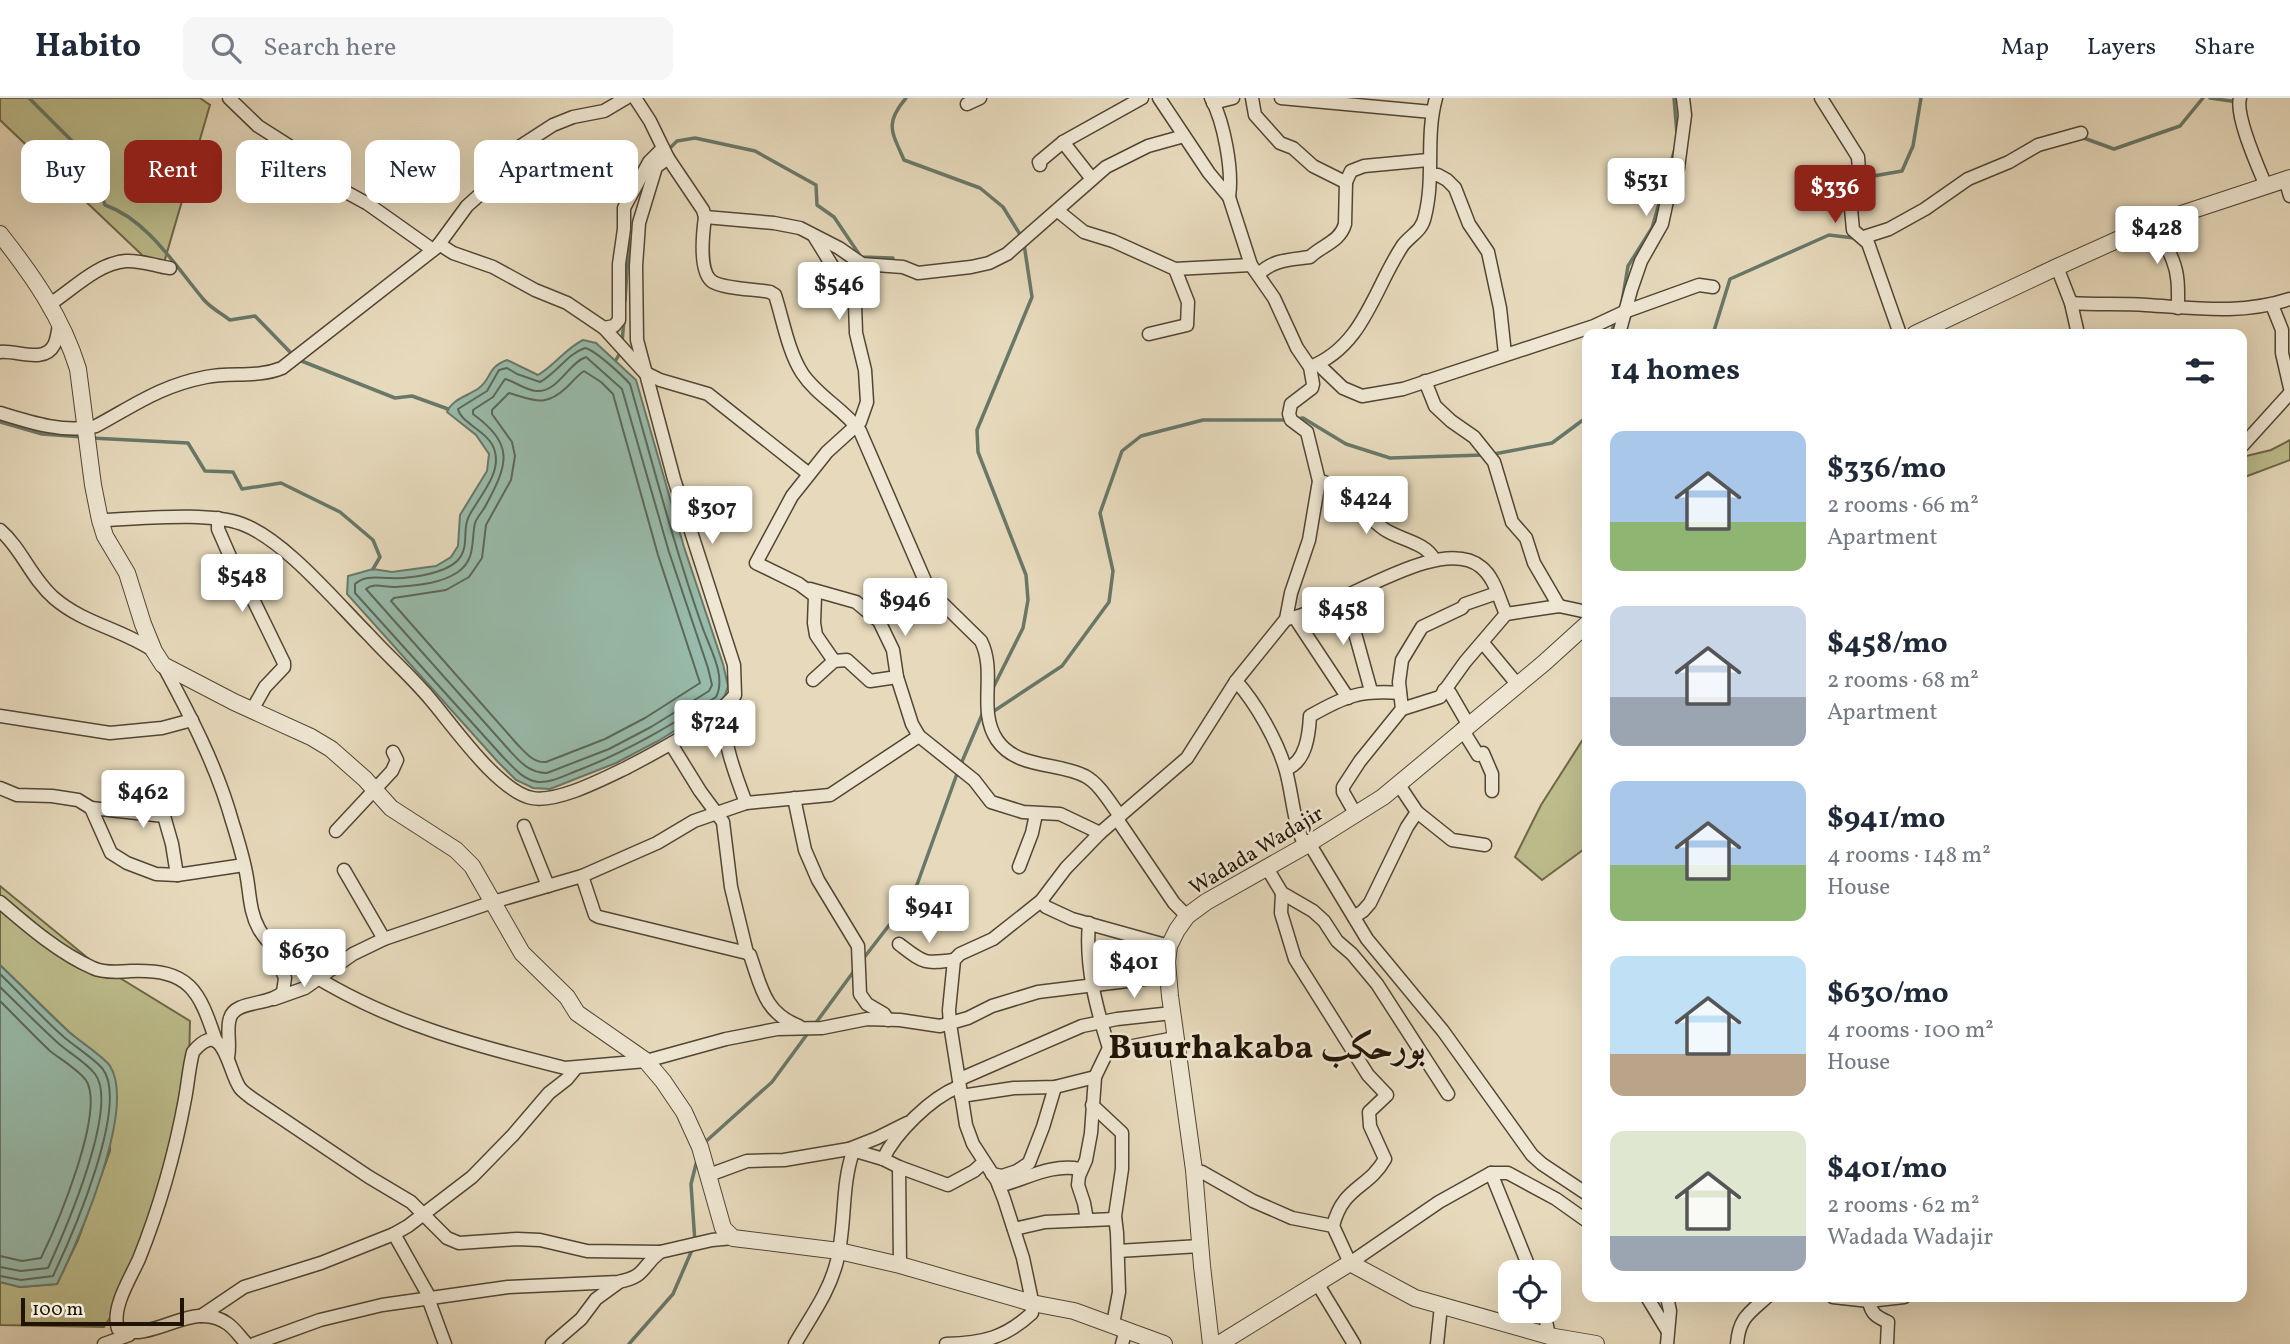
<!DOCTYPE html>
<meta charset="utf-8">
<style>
:root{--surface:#fff;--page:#f6f6f7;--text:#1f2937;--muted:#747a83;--line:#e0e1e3;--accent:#8f2418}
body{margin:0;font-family:Vollkorn,Amiri,serif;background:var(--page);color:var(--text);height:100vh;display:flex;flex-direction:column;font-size:26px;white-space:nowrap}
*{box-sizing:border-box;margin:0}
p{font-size:23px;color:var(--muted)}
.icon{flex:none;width:38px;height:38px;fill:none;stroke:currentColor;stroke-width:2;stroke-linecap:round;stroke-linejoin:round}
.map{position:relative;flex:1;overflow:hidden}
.sheet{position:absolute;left:1582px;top:231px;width:665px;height:973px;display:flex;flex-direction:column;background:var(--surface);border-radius:14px;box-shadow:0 7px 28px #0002}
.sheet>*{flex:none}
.guide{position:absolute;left:21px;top:42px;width:665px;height:63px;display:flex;gap:14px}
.tools{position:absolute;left:1498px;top:1162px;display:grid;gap:14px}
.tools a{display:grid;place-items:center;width:63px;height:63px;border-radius:14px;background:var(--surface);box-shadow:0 7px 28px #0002;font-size:35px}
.scale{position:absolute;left:21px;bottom:18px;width:163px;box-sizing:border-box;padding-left:7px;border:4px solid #1f1406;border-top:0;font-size:19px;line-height:24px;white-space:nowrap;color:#1f1406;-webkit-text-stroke:5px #efe7d3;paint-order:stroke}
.price{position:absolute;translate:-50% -60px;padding:0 16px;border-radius:7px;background:#fff;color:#222;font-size:23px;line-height:46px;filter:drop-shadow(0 2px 4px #0008)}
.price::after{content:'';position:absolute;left:50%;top:42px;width:21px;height:16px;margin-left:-10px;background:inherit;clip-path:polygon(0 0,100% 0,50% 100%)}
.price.current{background:var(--accent);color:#fff}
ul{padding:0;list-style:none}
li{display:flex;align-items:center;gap:21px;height:175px;padding:0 28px}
li span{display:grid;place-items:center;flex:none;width:196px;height:140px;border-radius:14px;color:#555}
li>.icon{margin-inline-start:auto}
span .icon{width:84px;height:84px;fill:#fffc;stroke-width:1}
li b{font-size:30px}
h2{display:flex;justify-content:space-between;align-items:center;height:84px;padding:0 28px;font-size:30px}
.pill{padding:0 24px;border-radius:14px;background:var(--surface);box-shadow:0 7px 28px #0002;font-size:24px;line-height:63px}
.pill.current{background:var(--accent);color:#fff}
header{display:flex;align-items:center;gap:42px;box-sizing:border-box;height:98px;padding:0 35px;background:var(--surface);border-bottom:2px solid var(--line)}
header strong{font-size:33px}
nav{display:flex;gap:38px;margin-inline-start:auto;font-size:24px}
.search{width:490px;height:63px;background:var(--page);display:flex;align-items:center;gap:18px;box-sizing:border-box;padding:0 24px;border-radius:14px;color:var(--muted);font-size:26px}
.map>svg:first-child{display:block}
.green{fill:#bdbd8c;stroke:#6e6849;stroke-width:2}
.water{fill:#98bbab;stroke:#687869;stroke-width:2}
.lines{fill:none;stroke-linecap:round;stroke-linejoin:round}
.shore{stroke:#5c6858;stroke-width:2}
.stream{stroke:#687869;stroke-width:3.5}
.minor-casing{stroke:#514634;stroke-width:15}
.tertiary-casing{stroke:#514634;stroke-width:18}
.minor{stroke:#efe7d3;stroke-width:12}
.tertiary{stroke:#efe7d3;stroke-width:16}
.labels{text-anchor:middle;stroke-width:5;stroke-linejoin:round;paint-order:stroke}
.street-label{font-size:21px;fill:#1f1406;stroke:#efe7d3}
.town-label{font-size:35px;font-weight:bold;fill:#1f1406;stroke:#efe7d3}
</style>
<header>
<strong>Habito</strong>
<div class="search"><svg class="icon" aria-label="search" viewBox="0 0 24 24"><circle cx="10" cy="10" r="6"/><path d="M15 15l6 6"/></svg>Search here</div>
<nav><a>Map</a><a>Layers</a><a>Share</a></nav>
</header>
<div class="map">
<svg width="2290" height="1246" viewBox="0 0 2290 1246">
<rect width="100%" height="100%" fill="#e7dabc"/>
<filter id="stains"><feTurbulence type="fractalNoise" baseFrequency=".00286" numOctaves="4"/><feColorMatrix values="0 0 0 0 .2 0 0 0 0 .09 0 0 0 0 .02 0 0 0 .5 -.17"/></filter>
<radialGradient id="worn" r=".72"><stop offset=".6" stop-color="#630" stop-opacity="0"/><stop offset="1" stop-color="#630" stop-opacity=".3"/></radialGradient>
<!-- green -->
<g class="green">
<polygon points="0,0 200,0 210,7 161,175 0,22"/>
<polygon points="2290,342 2290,362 2242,380 2242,359 2271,352"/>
<polygon points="1587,635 1587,749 1542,782 1515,759 1541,707"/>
<polygon points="0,788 89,861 190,923 189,969 157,1114 129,1190 104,1229 0,1227 0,1184 20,1189 57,1186 78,1142 110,1053 110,968 69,934 0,867"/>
</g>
<!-- water -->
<g class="water">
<path d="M583 242 596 245 636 282 684 449 723 566 728 588 723 603 658 643 616 665 550 691 533 690 516 682 498 664 347 496 348 478 373 471 392 474 436 468 451 459 458 448 460 417 487 373 489 356 476 337 447 314C452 301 468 298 479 290 493 279 486 270 507 262L538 277C555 267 565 251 583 242Z"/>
<path d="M0 867C23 889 45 912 69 934 78 942 104 959 110 968 137 1011 78 1143 57 1186L20 1189 0 1184Z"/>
</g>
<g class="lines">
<!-- shore -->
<g class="shore">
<path d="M585 250C595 252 622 277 630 286 653 367 674 448 702 528 709 549 727 578 716 599 671 627 628 653 579 672 565 677 552 685 538 684 523 682 513 669 503 659L355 495V486C365 477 377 480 390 480 408 481 444 476 457 463 471 448 461 433 469 418 478 400 501 377 495 354 491 334 461 326 458 311L487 293 499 272 507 270 517 276 540 284C557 275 567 256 585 250Z"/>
<path d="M586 259 622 291 669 454 708 570 712 587 709 593 651 629 609 651 547 675C530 675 521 665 510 653L366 491C375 484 385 490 396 489 418 487 440 486 458 474 476 461 471 444 475 425 477 419 483 413 486 407 508 366 515 347 473 316V312L493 299 505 281C514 283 525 292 536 293 558 295 568 265 586 259Z"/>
<path d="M584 273 601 284 613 296 658 457 700 585 645 620 605 641 546 664C533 665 526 655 517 646L391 503 394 500 446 492 469 479 482 460 486 427 511 382 515 358 512 344 492 316V312L509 295C534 302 545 310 567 289 573 283 578 277 584 273Z"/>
<path d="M0 876C22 897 42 920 65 940 77 950 92 959 102 970 131 1005 71 1140 53 1178L21 1182 0 1178"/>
<path d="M0 889C19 907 38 927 58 945 69 955 86 964 95 976 120 1008 64 1135 48 1170L21 1173 0 1169"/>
<path d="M0 903C17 920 33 937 50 953 60 961 82 974 87 984 104 1017 57 1127 41 1160L22 1163 0 1158"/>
</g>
<!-- stream -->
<g class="stream">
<path d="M29 0 90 61 105 107C148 122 176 169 204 202 211 210 222 216 230 222L255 218 293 257"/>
<path d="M906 0C884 26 892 34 904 62L980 90 1003 109 1021 138"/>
<polyline points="1674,0 1677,36"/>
<polyline points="2210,0 2238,4"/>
<polyline points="2081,39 2114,51 2180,28 2203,0"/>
<polyline points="669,51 677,43 695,40 755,53 816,87 817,107 834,119 861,159 893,160"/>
<polyline points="1862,80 1902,73 1913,48 1921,0"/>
<polyline points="625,203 629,141"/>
<polyline points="1622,204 1628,168 1652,130 1674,54"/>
<polyline points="1610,236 1617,221"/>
<polyline points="1713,236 1730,181 1829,137 1854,140 1856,138"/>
<polyline points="622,245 624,221"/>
<polyline points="299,262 395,300 412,298 448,311"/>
<polyline points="616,262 621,253"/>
<polyline points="1297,321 1303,320 1346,346 1390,360 1483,357"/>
<polyline points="0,324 42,336 83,339"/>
<polyline points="91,340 188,345 205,373 233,374 242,391 281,385 340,414 373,442 380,459 373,471"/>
<polyline points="1494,356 1552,345 1587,319"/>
<polyline points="992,592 1023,530 1028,502 1026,477 978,354 977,332 1032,199 1024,146"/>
<polyline points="991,615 1062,568 1109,504 1113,473 1100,415 1122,353 1141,338 1203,322 1286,322"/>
<polyline points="961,666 984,612"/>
<polyline points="863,861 914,795 958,673"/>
<polyline points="815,926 854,873"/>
<polyline points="703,1046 772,984 808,935"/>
<polyline points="629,1246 673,1196 695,1145 691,1086 697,1062"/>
</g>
<!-- minor casing -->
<g class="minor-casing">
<g id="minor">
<polyline points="229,0 258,28 291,49 346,94 368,106 433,152"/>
<path d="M635 0 650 23 668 60 703 112 705 119C703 134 698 175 713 184 726 191 755 191 770 194L775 197C783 222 788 253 802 275 817 298 844 311 860 333L929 492 981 543C997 575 977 612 997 642 1017 671 1057 664 1085 678 1100 686 1110 705 1120 718"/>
<path d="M1211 0C1224 24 1233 72 1229 99"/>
<polyline points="1252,0 1255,17 1280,45 1293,50 1313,68 1343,83 1346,84 1351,73 1364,68 1428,62"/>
<polyline points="1281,0 1432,14"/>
<polyline points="1821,0 1858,59 1859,72 1850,100 1853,132 1868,145 1900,236"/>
<path d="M2240 0C2235 18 2258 69 2266 88"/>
<polyline points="1213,5 1233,0"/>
<polyline points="967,6 980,0"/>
<polyline points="1063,44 1092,81"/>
<polyline points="1040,67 1039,64 1063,44 1142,0"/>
<polyline points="1431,77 1438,77 1447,82 1455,90 1469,126 1488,154 1500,210 1505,256"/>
<polyline points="2285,81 2290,98"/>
<polyline points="1058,113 1084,134 1113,143 1175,171 1251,167"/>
<polyline points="705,119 774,125 800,130 839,150 862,166 903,169 918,175 971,169 989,165 1007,156 1106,69 1148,48 1184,38"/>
<path d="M2157 124C2162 138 2168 150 2173 163 2179 178 2178 194 2178 210"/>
<polyline points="814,138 855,205 856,235 865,272 867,304 860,324 827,354 792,398 756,465 799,486 815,498 814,525 816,537 834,563"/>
<polyline points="1864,139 1889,131 1925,111 1968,81 2009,64 2038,47 2081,35"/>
<polyline points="439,146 453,155 493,169 535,192 567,205 604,230 614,228 619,222 619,166 624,131 624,110 649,64 663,50"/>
<polyline points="2057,169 2071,205 2078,236"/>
<path d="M1259 176C1274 161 1290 162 1310 159 1322 147 1340 144 1345 126L1346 84"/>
<path d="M2071 205C2096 207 2121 205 2146 207 2196 210 2241 217 2290 201"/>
<path d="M50 206C73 191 98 165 126 163 141 162 155 168 170 170"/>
<polyline points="2272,207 2282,232 2282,255 2290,290"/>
<polyline points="604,230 644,274 660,282 708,296 809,376"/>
<polyline points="1149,236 1187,227 1188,204 1175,171"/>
<polyline points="1619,236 1631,192 1641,163 1662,126 1667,103 1678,70 1685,17 1683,0"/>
<path d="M0 254C17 252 44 266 54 247 58 240 57 232 60 225"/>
<polyline points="1318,266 1343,290 1362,298 1403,291 1594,228 1624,214 1699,187 1713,189"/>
<path d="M1310 269C1364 248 1374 190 1403 147 1412 136 1422 133 1425 118 1435 78 1425 40 1436 0"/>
<polyline points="1425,283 1435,308 1451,323 1474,339 1494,364 1512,424 1526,440 1534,465 1559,508"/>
<path d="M0 315C29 324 66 336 96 328 135 307 160 288 206 279 232 274 257 280 282 270L437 149 467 108 496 82 510 58 519 49 553 27 573 19 604 13 626 0"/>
<polyline points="2242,348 2290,295"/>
<path d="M1319 383C1341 385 1365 418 1384 431 1400 442 1425 444 1434 461"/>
<polyline points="218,420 218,431 239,479 245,485 284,565 284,569 265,589 252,612"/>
<path d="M100 422C138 421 208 413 242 426 285 442 336 504 369 537 389 559 412 579 431 602 454 629 498 693 532 700 557 705 603 681 626 670 662 651 709 627 735 597L734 567 674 381 637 242 636 168 639 125 656 69 668 60"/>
<path d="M0 432C22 451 31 480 54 500 84 526 122 531 154 553"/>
<polyline points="810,491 856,504 879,523 893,552 897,579 912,626 919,638 974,682 991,704 1023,714 1060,716 1100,735"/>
<polyline points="1345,499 1371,593"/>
<polyline points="1295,520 1348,600"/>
<path d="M1286 521C1335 514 1439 434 1481 469 1495 480 1499 501 1506 516L1559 508 1587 514"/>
<polyline points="1483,545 1517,586"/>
<path d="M163 567C190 617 217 669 232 723 238 742 244 761 247 780 250 798 250 815 259 831 271 852 292 864 311 876 389 925 476 948 565 970L646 963 726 941 777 931 822 930 867 921 900 922 940 928 968 920 992 908 1038 894 1168 878"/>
<polyline points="813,582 834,563 847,562 870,583 897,579"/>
<path d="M1236 583C1256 605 1278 644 1286 673 1293 699 1293 724 1305 748"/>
<polyline points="1444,592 1450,595 1468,626"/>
<polyline points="1402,611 1440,599 1465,564 1506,516"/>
<path d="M722 612C723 643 735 676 746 705"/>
<polyline points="0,618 110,635 162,630 192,622"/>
<polyline points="1462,631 1478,657 1483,655 1492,676 1492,693"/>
<path d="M671 646 700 693 723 724 731 789 747 855 750 857C761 888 764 915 799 928"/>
<path d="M1286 671C1306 664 1309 637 1310 618 1345 598 1360 592 1400 595"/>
<polyline points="1399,687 1417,714 1452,742 1485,747"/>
<polyline points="0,690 17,697 52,698 78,702 91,710 111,755 127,765 156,776 177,777 244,767"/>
<polyline points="794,700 805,752 818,782 858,848 860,896 867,906 884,916 888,922"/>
<polyline points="91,710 164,718 172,746 177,777"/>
<polyline points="1356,717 1343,694 1343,689 1360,663 1402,611 1399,584 1402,562 1422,529 1462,510 1465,506 1497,495"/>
<polyline points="1117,721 1174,805 1187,818"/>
<polyline points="524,728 548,788"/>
<polyline points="336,733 392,673 397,662 393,654"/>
<polyline points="1309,745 1367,841 1443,933 1532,1057 1542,1066 1587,1096"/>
<polyline points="1019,769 1032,735 1036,716"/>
<polyline points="1267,770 1282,795 1313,813 1324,823 1337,843 1352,856 1377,886 1448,996"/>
<polyline points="344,772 384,841"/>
<polyline points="582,778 595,817 599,819 747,855"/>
<path d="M1282 795 1281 815 1295 861 1368 977 1387 997 1369 1014 1370 1028 1385 1061C1368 1091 1343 1088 1333 1128"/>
<polyline points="1041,803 1046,809 1072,821 1169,848"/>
<path d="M0 804C28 828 59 855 93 870 103 875 119 874 131 873 190 871 199 892 216 943"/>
<polyline points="1354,819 1363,813 1370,805 1407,729 1417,714"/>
<path d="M899 846C924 865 923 866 954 862"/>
<polyline points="274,901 305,890 353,856 384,841 493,804 582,778 657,745 694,723 717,715 746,705 830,697 919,638"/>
<polyline points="1109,950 1117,951 1175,940"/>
<path d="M228 959C231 946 226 932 230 920 235 902 270 908 283 894L285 880 274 853"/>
<polyline points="960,981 1082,928 1117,921 1172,915"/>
<polyline points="961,998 1014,990 1055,989 1095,979"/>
<polyline points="1092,1007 1122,1035 1122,1071 1115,1118 1117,1135 1119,1194 1113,1226"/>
<polyline points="849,1051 877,1040 907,1025"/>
<path d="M883 1061C896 1034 931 1000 958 989"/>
<polyline points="899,1069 900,1167"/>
<polyline points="1194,1072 1202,1074 1253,1103 1292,1120 1333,1128 1350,1165 1439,1104 1491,1075 1508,1075 1556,1101 1587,1123"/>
<polyline points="1491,1075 1531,1174"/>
<polyline points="992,1076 1002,1078 1017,1073 1029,1065 1043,1029 1055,989"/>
<polyline points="709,1077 747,1063 784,1062 849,1051 883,1061 899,1069 948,1087 974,1073 984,1064"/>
<path d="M999 1088C1026 1081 1052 1065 1080 1071"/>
<path d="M1087 1122 1084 1105 1078 1087 1079 1078 1086 1062 1091 1035 1095 979 1109 950C1096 909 1085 868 1089 825"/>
<polyline points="1014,1131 1045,1124 1115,1121"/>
<polyline points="394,1136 430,1200"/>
<polyline points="1118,1153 1200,1148"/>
<polyline points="1317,1185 1354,1246"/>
<polyline points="1647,1199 1667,1232"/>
<polyline points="1667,1199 1670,1213 1667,1246"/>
<polyline points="1833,1199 1869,1203 1904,1199"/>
<polyline points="428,1200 445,1246"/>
<path d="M1869 1203C1871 1216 1877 1219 1888 1224L1887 1246"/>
<polyline points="1544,1213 1549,1238"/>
<polyline points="201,1218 244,1189 321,1165 394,1136 408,1128 472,1079 513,1037 549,995 567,981 576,970"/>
<polyline points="104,1246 129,1237"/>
<path d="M247 1246C241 1240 235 1231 228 1226 193 1200 154 1246 118 1231 111 1210 130 1181 139 1161 159 1111 175 1055 185 1001 188 985 189 969 193 954 224 917 228 974 240 990 243 994 249 998 253 1001L369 1079 411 1104 447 1140 459 1145 517 1141 540 1142 587 1153 660 1154 712 1142 733 1140"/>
<path d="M254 1246 320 1222 382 1207 508 1189 618 1184C647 1178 640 1170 660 1154"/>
<polyline points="552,1246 581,1221 596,1201 618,1185"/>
<path d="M795 1246C811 1218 829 1195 837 1163 846 1127 841 1088 853 1054"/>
<path d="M946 1246C983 1245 1005 1240 1032 1215L1031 1198 1023 1160 1004 1101 997 1083 973 1046 966 1027 950 926 949 912 954 862 960 856 993 841 1041 803 1066 770 1100 735 1187 660 1236 583 1286 521 1291 495 1309 442 1319 383 1307 334 1291 322 1289 316 1291 306 1312 290 1313 286 1310 269 1297 250 1274 200 1251 167 1229 99 1209 75 1159 0"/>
<polyline points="1122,1246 1126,1232"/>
<polyline points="1437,1246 1441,1208"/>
<path d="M1737 1246C1739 1220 1749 1215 1767 1199"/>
</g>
</g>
<!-- tertiary casing -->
<g class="tertiary-casing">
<g id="tertiary">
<path d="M0 136C33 178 62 219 78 271L93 387 100 422 105 438 127 475 143 526 154 553 163 567 234 604 311 639 331 651 365 681 391 710 456 752 472 768 522 855 567 899 577 915 646 963 663 983 684 1014 700 1049 723 1130 733 1140 839 1153 900 1167 1032 1205 1074 1213 1164 1246"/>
<polyline points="1915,236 2057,169 2157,124 2290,80"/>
<polyline points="1211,1246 1202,1168 1194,1072 1170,898 1167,864 1169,848 1177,832 1187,818 1206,804 1305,748 1383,699 1544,565 1587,526"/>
<polyline points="1219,1246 1350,1165 1415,1200 1549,1238 1596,1246"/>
</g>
</g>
<!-- minor -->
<use href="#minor" class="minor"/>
<!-- tertiary -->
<use href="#tertiary" class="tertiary"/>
</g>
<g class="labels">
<!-- street labels -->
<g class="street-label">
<text transform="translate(1256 752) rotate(-31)" y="7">Wadada Wadajir</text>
</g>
<!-- town labels -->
<g class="town-label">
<text x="1267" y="960">Buurhakaba بورحكب</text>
</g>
</g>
<rect width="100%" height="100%" filter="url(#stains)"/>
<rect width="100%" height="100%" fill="url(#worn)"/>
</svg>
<div class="tools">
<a><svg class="icon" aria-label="locate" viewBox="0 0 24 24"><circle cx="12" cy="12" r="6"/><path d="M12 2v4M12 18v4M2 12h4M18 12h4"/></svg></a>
</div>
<div class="scale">100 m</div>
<b class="price" style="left:1646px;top:120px">$531</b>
<b class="price current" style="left:1835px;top:127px">$336</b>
<b class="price" style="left:2157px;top:168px">$428</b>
<b class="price" style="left:839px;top:224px">$546</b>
<b class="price" style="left:1366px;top:438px">$424</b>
<b class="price" style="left:712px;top:448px">$307</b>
<b class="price" style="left:242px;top:516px">$548</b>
<b class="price" style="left:905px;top:540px">$946</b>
<b class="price" style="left:1343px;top:549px">$458</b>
<b class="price" style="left:715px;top:662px">$724</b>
<b class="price" style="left:143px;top:732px">$462</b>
<b class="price" style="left:929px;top:847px">$941</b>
<b class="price" style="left:304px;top:891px">$630</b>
<b class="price" style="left:1134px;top:902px">$401</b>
<div class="guide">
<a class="pill">Buy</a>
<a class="pill current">Rent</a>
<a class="pill">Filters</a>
<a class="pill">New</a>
<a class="pill">Apartment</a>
</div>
<section class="sheet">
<h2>14 homes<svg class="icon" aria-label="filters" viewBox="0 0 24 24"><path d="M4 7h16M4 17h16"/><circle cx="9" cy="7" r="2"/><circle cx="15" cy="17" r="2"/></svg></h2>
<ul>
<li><span style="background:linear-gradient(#a9c7e8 65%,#8fb573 0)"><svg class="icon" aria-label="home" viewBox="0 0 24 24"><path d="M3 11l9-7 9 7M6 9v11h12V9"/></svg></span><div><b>$336/mo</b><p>2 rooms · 66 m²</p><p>Apartment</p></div></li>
<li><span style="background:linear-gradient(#c9d6e8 65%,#9aa5b1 0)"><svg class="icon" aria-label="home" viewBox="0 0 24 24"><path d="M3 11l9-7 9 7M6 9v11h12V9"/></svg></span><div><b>$458/mo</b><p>2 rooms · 68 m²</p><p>Apartment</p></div></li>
<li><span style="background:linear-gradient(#a9c7e8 60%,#8fb573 0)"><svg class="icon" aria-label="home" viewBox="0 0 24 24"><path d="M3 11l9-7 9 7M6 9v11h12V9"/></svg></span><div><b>$941/mo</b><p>4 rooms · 148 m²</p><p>House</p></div></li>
<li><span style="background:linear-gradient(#bfe0f5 70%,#b9a48a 0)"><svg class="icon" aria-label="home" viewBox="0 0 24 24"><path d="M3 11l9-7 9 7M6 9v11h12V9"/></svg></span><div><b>$630/mo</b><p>4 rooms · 100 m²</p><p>House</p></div></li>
<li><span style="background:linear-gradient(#dfe7d0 75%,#9aa5b1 0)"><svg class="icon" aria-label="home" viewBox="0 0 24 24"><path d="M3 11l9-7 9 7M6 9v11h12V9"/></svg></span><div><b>$401/mo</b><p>2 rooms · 62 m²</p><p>Wadada Wadajir</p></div></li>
</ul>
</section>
</div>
